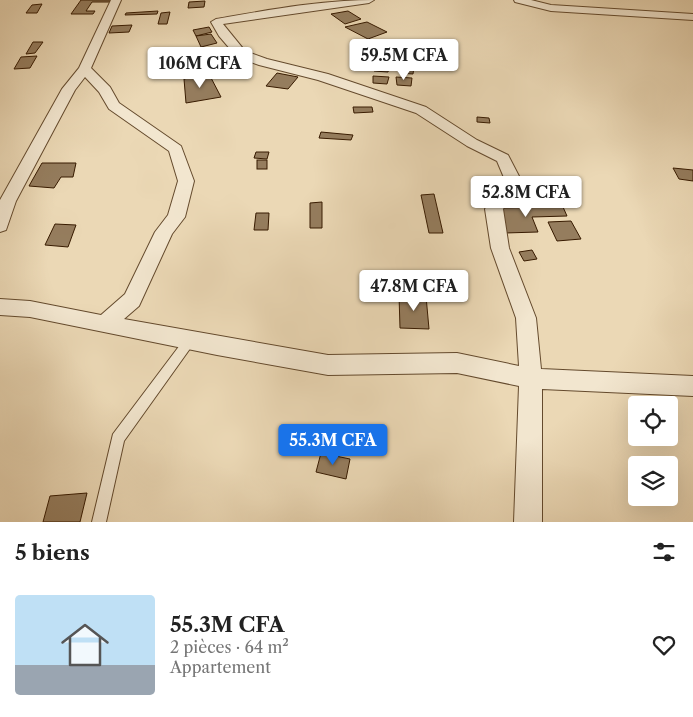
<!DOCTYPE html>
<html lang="fr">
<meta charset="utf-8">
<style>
:root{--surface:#fff;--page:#f2f2f2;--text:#222;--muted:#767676;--line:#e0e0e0;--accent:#1a73e8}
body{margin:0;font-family:"Libre Caslon Text",serif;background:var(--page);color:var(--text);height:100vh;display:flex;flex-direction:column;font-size:19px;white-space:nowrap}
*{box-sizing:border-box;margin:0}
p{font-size:16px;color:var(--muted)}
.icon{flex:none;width:28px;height:28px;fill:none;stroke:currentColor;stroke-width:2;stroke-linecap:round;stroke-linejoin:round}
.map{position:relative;height:522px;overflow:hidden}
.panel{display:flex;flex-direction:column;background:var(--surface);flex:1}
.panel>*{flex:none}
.controls{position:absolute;left:628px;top:396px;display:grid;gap:10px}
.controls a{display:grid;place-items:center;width:50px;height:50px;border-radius:5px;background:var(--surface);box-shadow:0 5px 20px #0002;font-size:25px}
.price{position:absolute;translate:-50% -42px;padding:0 11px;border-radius:5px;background:#fff;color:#222;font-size:16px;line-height:32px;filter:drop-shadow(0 1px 2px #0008)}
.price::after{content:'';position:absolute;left:50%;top:30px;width:15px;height:11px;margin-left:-8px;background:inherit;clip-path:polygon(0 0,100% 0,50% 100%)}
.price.current{background:var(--accent);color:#fff}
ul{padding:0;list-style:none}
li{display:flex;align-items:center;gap:15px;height:125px;padding:0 15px}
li+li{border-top:1px solid var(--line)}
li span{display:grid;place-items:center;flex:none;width:140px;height:100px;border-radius:5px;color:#555}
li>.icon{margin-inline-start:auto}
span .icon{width:60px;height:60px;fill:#fffc;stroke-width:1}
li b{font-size:21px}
h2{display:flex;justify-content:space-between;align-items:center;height:60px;padding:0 15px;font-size:21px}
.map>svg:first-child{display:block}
.building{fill:#957d5e;stroke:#371a00}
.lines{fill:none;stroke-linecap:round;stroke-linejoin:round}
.lane-casing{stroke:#644a2d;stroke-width:2}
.street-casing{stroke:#644a2d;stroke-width:2}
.lane{fill:#f2e6cf;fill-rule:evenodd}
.street{fill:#f2e6cf;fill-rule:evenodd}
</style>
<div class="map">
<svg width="693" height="522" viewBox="0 0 693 522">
<rect width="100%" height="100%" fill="#ebd8b5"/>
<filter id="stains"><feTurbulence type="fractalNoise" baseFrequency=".004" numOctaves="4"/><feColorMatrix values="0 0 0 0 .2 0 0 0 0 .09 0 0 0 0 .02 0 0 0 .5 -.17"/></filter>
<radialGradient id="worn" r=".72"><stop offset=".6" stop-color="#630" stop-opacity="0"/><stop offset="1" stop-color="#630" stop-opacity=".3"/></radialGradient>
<!-- building -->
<g class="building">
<polygon points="81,0 111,0 109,2 92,2 86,11 95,11 93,14 71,14"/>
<polygon points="205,1 204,7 188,8 189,2"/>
<polygon points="42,4 37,13 26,13 32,5"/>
<polygon points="158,11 157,14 125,15 126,13"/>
<polygon points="348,11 361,19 345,24 331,14"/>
<polygon points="170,12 167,24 158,24 161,13"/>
<polygon points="367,22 387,32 368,39 345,27"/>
<polygon points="132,25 129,32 109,33 112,26"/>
<polygon points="209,27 212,32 196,36 193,30"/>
<polygon points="211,34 217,43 201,47 196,36"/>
<polygon points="33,42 43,42 35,53 26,54"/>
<polygon points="199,48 201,56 180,60 177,51"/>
<polygon points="37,56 30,68 14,69 21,57"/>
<polygon points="375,64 390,65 388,72 374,71"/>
<polygon points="399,66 414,67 413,74 399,73"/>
<polygon points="277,73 298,77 288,89 266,86"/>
<polygon points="209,74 221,97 186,103 184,79"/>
<polygon points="373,76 389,77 387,84 373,83"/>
<polygon points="396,77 412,78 411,86 397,85"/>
<polygon points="353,107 372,107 373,112 354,113"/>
<polygon points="477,117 489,118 490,123 477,122"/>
<polygon points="321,132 353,135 351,140 319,138"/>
<polygon points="256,152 269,152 267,159 254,158"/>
<rect x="257" y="160" width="10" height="9"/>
<polygon points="42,163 76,163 73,177 61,177 54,188 29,186"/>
<polygon points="673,168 693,170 693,181 679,179"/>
<polygon points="434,194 443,233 429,233 421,195"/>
<polygon points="322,202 322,228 310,228 310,203"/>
<polygon points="563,207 567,216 532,217 538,232 505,233 496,208"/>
<polygon points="256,213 269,213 268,230 254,230"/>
<polygon points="571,221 581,239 557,241 548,222"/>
<polygon points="55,224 76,225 68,247 45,245"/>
<polygon points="532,250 537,259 524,261 519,252"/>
<polygon points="399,295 426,296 429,329 400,328"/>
<polygon points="321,453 350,459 346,479 316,472"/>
<polygon points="87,493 80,522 43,522 50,496"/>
</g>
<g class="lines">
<!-- lane casing -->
<g class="lane-casing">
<polygon id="lane" points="190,335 194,337 196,340 194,343 124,441 106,522 92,522 113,434 186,337"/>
</g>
<!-- street casing -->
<g class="street-casing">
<g id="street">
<path d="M111 0H121L91 68 110 87 119 103 181 146 194 181 185 217 172 234 139 306 124 319 328 355 457 353 519 366 516 318 491 248 485 209 505 180 497 161 467 146 416 113 318 80 259 65 237 57 219 36 211 22 216 19C268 10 321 0 374 0L369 3 223 24 245 51 267 59 328 74 426 107 477 140 508 155 521 180 503 209 509 248 536 318 541 369 693 376V396L542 389V522H514L519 386 457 373 328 375 217 355 30 317 0 315V299L30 301 101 315 125 294 155 232 168 215 178 181 169 151 109 109 99 92 85 77 75 90 16 201 6 230 0 232V200L62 89 79 68Z"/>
<polygon points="514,0 531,0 551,5 693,14 693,20 551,11 515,2"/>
</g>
</g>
<!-- lane -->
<use href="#lane" class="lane"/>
<!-- street -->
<use href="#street" class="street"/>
</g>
<rect width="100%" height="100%" filter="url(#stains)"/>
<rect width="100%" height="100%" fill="url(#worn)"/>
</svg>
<div class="controls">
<a><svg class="icon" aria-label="locate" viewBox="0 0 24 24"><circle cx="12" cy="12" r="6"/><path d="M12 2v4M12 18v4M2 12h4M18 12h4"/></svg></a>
<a><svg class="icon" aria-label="layers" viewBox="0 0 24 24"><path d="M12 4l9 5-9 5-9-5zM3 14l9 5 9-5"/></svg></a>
</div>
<b class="price" style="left:404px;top:81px">59.5M CFA</b>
<b class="price" style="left:200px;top:89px">106M CFA</b>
<b class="price" style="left:526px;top:218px">52.8M CFA</b>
<b class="price" style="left:414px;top:312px">47.8M CFA</b>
<b class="price current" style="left:333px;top:466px">55.3M CFA</b>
</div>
<section class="panel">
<h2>5 biens<svg class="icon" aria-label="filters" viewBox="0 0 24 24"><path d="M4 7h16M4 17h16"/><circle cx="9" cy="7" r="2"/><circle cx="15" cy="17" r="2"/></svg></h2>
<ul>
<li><span style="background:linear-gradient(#bfe0f5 70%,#9aa5b1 0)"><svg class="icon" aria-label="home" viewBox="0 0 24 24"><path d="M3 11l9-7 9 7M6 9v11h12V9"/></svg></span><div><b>55.3M CFA</b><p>2 pièces · 64 m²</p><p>Appartement</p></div><svg class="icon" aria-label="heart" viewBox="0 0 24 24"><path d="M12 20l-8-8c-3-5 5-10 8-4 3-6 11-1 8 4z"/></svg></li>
</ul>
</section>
